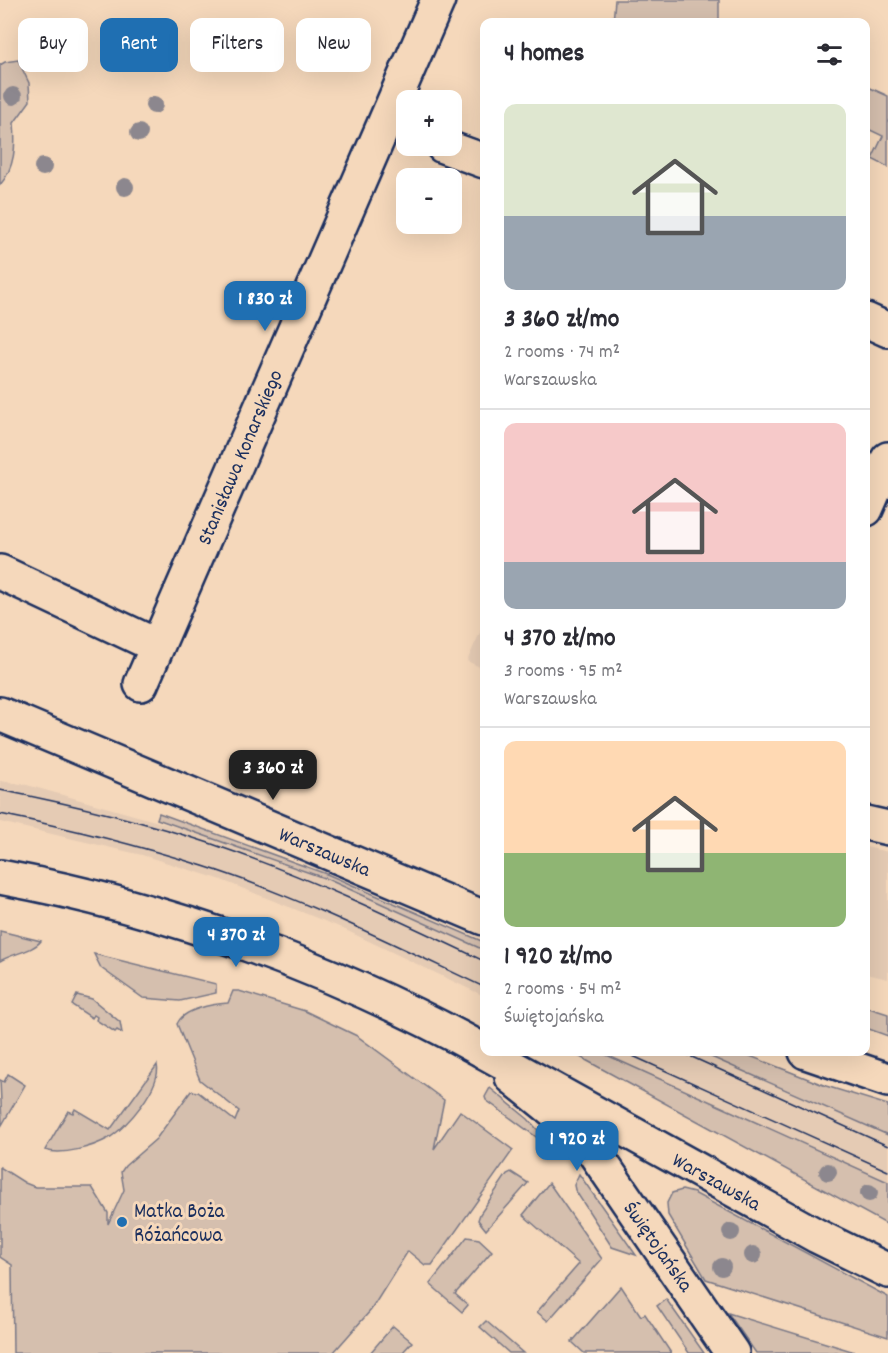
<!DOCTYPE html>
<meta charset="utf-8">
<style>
:root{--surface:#fff;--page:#f2f2f3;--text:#2b2b33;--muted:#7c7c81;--line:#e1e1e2;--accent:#1f6fb2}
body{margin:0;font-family:Dekko,sans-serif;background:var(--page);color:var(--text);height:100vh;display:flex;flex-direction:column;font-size:22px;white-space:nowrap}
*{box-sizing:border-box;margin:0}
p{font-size:20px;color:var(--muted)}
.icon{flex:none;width:33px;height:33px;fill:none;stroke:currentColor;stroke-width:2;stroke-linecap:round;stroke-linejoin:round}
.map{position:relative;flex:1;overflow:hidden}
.drawer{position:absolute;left:480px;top:18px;width:390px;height:1038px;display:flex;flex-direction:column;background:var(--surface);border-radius:12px;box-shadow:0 6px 24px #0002}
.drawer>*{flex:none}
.top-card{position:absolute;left:18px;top:18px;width:372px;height:54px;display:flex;gap:12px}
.buttons{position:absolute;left:396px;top:90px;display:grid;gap:12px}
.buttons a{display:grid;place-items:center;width:66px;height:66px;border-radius:12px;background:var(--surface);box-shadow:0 6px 24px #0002;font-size:30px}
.price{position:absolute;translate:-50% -51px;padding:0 14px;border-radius:12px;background:var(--accent);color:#fff;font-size:20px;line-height:39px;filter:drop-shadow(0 2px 3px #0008)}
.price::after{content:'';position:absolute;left:50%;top:36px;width:18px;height:14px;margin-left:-9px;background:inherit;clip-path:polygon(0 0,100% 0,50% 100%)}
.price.active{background:#222;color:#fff}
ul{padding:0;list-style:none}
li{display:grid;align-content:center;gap:12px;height:318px;padding:0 24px}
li+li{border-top:2px solid var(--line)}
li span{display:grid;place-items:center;height:186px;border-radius:12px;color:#555}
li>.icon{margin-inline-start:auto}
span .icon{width:108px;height:108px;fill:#fffc;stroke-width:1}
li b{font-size:26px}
h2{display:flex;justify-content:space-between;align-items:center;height:72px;padding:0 24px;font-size:26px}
.pill{padding:0 21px;border-radius:12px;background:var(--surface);box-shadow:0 6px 24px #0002;font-size:21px;line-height:54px}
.pill.active{background:var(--accent);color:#fff}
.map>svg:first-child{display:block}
.built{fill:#e5cbb4}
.green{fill:#d5bfae;stroke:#787786;stroke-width:1.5}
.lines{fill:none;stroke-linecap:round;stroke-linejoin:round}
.minor-casing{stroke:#1b2f5e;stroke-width:38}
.major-casing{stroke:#1b2f5e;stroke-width:38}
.minor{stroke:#f5d8bb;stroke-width:33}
.major{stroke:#f5d8bb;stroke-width:33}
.tram{stroke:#1b2f5e;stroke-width:1.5}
.tree{fill:#8c878e}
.poi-dot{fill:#1f6fb2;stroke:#f5d8bb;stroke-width:2}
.labels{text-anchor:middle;stroke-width:6;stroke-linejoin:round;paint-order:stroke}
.street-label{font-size:21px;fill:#1b2f5e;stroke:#f5d8bb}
.poi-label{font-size:21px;fill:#1b2f5e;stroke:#f5d8bb;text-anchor:start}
</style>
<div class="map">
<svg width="888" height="1353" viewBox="0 0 888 1353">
<rect width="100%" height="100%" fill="#f5d8bb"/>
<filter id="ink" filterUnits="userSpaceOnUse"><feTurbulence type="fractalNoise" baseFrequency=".0167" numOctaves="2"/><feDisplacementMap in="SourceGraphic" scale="12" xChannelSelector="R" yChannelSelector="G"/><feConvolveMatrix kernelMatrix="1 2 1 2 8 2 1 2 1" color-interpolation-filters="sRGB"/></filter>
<g filter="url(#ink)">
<!-- built -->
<g class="built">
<polygon points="484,624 484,669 467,661"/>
<polygon points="0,781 27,785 194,832 327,879 429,923 484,950 484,996 337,926 219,879 142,855 0,822"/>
<polygon points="866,847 888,852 888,979 866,974"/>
<polygon points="600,1052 700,1052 888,1135 888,1182"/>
</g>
<!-- green -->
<g class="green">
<polygon points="615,0 719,0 719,20 725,22 613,22"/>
<path d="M18 60 29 83 30 101 14 123C16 145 15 168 0 185V65L5 62Z"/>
<polygon points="866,86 888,96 888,167 872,159 883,136 866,128"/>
<polygon points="159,813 329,875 484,942 484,950 327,879 157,819"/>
<path d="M0 931 41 941C32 952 13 953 0 961Z"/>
<polygon points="94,954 216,984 216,993 180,1001 143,998 101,968"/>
<path d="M233 991H239L305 1011 357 1036 444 1100 434 1149 460 1111 513 1150 432 1265H425L408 1251 371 1310 333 1353H13L12 1265 0 1257V1167L25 1183 35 1187H92L108 1213V1224L124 1190 121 1172 125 1166 156 1139 191 1091 198 1092 235 1121 239 1111 200 1080 177 1024C183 1009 213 1004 228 1003Z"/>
<polygon points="77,995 92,999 120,1022 122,1033 117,1030 115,1032 96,1020 97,1017 94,1015 92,1018 72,1005"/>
<polygon points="866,1007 888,1014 888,1036 866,1028"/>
<polygon points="571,1052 600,1052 888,1182 888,1225"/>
<polygon points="700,1052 740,1052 826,1086 888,1105 888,1135"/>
<path d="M157 1065C162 1086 126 1128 109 1138 93 1147 62 1156 45 1150L68 1111 73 1113 75 1109 110 1130Z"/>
<polygon points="8,1074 25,1085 2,1125 0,1080 4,1082"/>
<polygon points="490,1088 528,1119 558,1153 486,1100 485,1097"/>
<polygon points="511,1172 528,1183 486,1230 478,1220 480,1214 507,1174"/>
<polygon points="579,1174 636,1255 612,1247 575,1190 574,1185"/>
<polygon points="549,1183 602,1259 548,1321 537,1312 579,1264 523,1215"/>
<polygon points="682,1190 694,1193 888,1297 888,1337 706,1279 668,1215 667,1203 672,1193"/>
<polygon points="467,1237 479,1239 492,1251 455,1294 468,1305 462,1312 430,1284"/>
<polygon points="621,1286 641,1316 645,1314 671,1353 584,1353 572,1342"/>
<polygon points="666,1299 704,1353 689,1353 657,1306"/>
<polygon points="728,1313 858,1353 756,1353"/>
<polygon points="486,1321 523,1353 509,1353 480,1327"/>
<polygon points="393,1326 412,1342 402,1353 370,1353"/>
</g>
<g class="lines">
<!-- minor casing -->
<g class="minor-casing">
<g id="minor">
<polyline points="443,146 484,161"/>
<polyline points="866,320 888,330"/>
<polyline points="866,509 888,459"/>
<polyline points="0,572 157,646"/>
<polyline points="141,684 438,0"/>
<polyline points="866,823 888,828"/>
<polyline points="512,1077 564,1119 594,1152 732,1353"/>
</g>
</g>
<!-- major casing -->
<g class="major-casing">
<g id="major">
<polyline points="0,714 484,918"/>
<path d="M0 877C168 908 335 969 484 1051"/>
<polyline points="485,1052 817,1236 888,1271"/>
<polyline points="806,1052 888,1080"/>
</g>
</g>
<!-- minor -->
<use href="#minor" class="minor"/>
<!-- major -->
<use href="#major" class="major"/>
<!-- tram -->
<g class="tram">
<path d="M0 790C71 804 143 821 212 844 306 876 396 919 484 961"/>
<path d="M0 814C69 828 137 845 203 866 300 897 393 944 484 987"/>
<polyline points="624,1052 888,1171"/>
<polyline points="681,1052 888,1146"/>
</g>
</g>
<!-- trees -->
<g class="tree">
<circle cx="139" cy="38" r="9"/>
<circle cx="13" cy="96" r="9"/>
<circle cx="154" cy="105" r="9"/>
<circle cx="139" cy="133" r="9"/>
<circle cx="43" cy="167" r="9"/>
<circle cx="125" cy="187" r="9"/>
<circle cx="828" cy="1172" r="9"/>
<circle cx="869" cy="1193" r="9"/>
<circle cx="731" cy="1232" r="9"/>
<circle cx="753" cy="1255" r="9"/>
<circle cx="722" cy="1267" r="9"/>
</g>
</g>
<!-- markers -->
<circle class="poi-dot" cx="122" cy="1222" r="6"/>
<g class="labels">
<!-- street labels -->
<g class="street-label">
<text transform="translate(239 457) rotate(-67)" y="7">Stanisława Konarskiego</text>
<text transform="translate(325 851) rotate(23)" y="7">Warszawska</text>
<text transform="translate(717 1181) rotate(29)" y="7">Warszawska</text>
<text transform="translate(659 1246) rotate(55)" y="7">Świętojańska</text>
</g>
<!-- poi labels -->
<g class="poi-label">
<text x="134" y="1217">Matka Boża<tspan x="134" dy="24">Różańcowa</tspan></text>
</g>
</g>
</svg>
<div class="buttons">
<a>+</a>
<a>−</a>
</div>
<b class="price" style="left:265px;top:332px">1 830 zł</b>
<b class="price active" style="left:273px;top:801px">3 360 zł</b>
<b class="price" style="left:236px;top:968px">4 370 zł</b>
<b class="price" style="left:577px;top:1172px">1 920 zł</b>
<div class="top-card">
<a class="pill">Buy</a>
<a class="pill active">Rent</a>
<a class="pill">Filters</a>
<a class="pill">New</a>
</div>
<section class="drawer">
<h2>4 homes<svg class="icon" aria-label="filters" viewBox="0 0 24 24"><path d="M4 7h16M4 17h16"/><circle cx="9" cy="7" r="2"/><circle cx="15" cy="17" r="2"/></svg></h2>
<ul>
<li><span style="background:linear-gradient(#dfe7d0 60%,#9aa5b1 0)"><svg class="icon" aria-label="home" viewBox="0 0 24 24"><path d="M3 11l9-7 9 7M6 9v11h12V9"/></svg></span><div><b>3 360 zł/mo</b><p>2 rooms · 74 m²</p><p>Warszawska</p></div></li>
<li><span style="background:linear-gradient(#f6c9c9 75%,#9aa5b1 0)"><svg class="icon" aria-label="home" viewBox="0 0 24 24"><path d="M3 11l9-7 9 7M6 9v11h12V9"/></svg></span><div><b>4 370 zł/mo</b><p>3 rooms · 95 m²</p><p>Warszawska</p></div></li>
<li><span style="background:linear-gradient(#ffd9b3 60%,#8fb573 0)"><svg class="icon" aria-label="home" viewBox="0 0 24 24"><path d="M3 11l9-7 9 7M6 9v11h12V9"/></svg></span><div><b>1 920 zł/mo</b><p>2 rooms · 54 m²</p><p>Świętojańska</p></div></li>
</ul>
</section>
</div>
